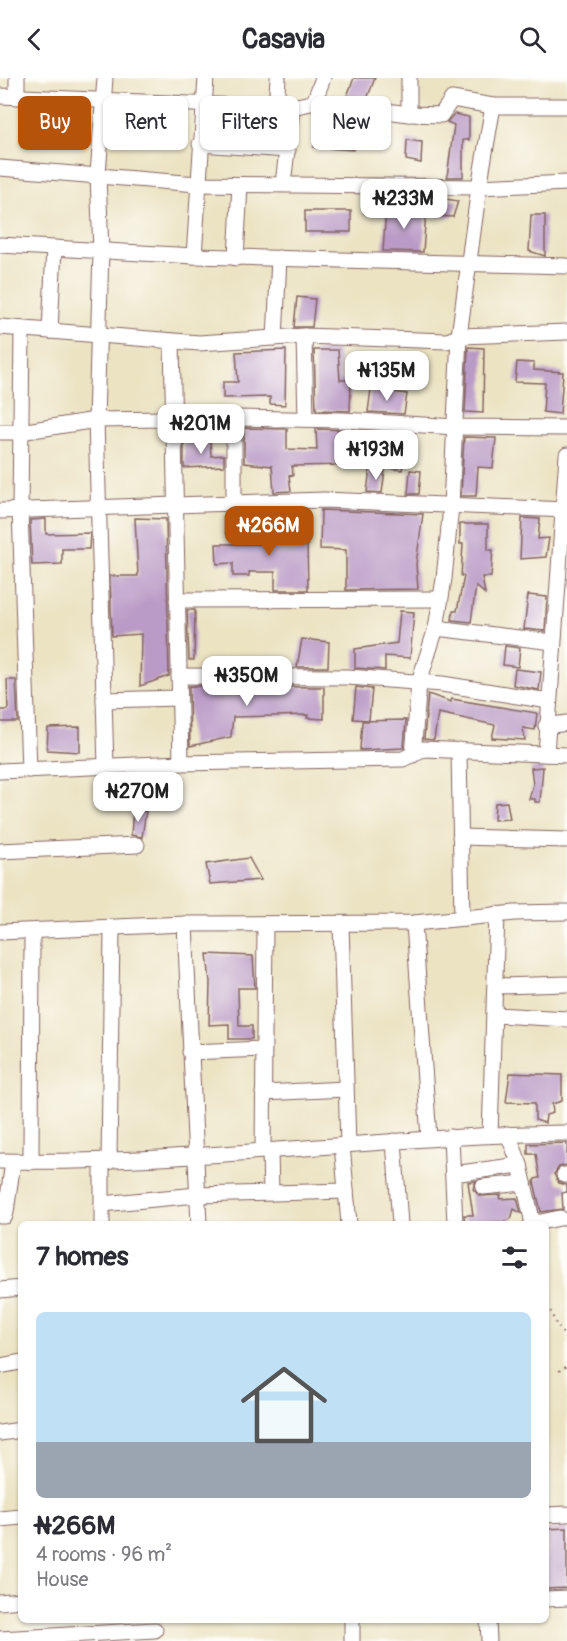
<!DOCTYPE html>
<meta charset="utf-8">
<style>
:root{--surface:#fff;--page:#f2f2f3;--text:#2b2b33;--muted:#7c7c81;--line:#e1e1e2;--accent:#b45309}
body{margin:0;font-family:Pangolin,sans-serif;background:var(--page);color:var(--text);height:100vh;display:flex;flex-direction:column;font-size:22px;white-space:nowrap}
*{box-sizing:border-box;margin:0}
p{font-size:20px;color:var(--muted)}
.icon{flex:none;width:33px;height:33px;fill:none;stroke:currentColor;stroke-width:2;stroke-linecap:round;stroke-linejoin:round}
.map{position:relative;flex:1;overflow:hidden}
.details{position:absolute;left:18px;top:1143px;width:531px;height:402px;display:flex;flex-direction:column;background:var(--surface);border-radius:9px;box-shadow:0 2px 4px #0004}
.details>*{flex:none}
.guide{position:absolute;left:18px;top:18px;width:531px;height:54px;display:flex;gap:12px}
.price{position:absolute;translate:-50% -51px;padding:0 14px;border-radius:12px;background:#fff;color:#222;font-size:20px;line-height:39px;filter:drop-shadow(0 2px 3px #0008)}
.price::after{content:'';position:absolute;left:50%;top:36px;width:18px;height:14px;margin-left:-9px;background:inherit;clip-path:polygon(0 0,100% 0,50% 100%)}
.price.current{background:var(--accent);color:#fff}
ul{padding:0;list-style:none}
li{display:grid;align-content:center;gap:12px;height:318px;padding:0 18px}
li+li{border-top:2px solid var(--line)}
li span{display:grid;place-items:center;height:186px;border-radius:9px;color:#555}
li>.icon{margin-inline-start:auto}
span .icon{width:108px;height:108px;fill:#fffc;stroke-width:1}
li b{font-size:26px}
h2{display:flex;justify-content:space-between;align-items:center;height:72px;padding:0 18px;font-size:26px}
.pill{padding:0 21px;border-radius:9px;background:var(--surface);box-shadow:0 2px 4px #0004;font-size:21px;line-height:54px}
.pill.current{background:var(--accent);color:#fff}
header{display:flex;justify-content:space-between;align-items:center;height:78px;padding:0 18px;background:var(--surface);font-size:27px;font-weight:700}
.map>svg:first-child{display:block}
.building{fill:#ba9ac6}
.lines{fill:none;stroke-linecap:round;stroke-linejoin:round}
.street-casing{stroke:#836460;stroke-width:17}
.path{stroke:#836460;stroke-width:2;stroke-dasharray:1.5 4.5;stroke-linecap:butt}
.street{stroke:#fff;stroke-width:15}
</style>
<header><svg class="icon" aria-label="back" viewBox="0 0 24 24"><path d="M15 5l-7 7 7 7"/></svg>Casavia<svg class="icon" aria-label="search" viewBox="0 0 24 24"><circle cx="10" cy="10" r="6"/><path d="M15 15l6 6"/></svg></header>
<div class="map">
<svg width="567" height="1563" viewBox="0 0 567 1563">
<rect width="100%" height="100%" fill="#fdfcf7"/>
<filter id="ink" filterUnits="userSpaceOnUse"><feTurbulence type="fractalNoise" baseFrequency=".0167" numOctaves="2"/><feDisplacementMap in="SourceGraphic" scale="12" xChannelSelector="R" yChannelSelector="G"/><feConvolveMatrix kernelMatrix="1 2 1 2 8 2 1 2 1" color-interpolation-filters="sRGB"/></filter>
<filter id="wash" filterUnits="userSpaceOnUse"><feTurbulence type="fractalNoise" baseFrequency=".008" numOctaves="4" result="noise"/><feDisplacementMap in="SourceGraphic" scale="24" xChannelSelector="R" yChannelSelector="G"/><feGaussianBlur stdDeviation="1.35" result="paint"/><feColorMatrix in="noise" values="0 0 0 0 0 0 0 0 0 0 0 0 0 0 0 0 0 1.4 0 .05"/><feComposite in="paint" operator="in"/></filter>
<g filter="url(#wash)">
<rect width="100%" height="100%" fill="#ece3c3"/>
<g id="blocks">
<!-- building -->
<g class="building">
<polygon points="354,0 375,0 367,21 347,18"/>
<polygon points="454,36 469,39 469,62 463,62 463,99 447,99 454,47 447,44"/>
<polygon points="354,61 353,72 314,69 315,62"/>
<polygon points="407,62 422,64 421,85 406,82"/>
<polygon points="367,118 385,118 382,137 364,135"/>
<polygon points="440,120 458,123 453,139 437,138"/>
<polygon points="386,130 426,133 423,174 383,173"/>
<rect x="305" y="133" width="46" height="21"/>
<polygon points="531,137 545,137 545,178 529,173"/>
<polygon points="297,219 315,221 312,249 294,249"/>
<polygon points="468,269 484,270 483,335 465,334"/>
<polygon points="286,272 285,327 270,326 270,319 223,320 223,304 238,304 236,274"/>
<polygon points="314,272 338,272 340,302 351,302 350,333 316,332"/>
<polygon points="517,284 534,285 534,292 563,294 560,336 543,334 545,305 515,304"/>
<polygon points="371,311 407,316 404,336 368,334"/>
<polygon points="244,350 287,351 287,371 317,372 316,351 350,352 350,387 292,388 293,398 289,397 291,413 274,414 272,388 244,385"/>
<polygon points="389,355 408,358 402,392 384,389"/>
<polygon points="464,359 496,360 493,390 478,389 476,418 461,418"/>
<polygon points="210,361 211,378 224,377 224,388 184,390 184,362"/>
<polygon points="370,390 385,392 382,415 367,414"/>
<polygon points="410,392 421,393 419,416 408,416"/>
<polygon points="321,432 423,436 416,486 418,511 346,512 346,472 320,471"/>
<polygon points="257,434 271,434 271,462 307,462 308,512 275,512 275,494 249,494 249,498 233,498 233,485 217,486 216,466 258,466"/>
<polygon points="135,440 166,441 166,443 169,598 140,608 141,556 112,558 110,498 138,498"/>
<polygon points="522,440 540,441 538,461 549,460 546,479 520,481"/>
<polygon points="46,441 46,456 90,455 89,471 62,471 62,486 32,487 30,442"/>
<polygon points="460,446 488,446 488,472 493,472 491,499 482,499 485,516 476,508 471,544 452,542 453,533 457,533 464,498 461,498 463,466 460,466"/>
<polygon points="528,517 547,519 545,553 524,551"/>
<polygon points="187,532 195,532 194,582 189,582"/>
<polygon points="400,533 414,534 410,580 385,578 385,592 355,590 355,571 397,565"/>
<polygon points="302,561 329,564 328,589 297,589"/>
<polygon points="505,568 520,570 518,589 503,587"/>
<polygon points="515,591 541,594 539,612 513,607"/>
<polygon points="7,602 16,602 18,644 1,644 1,632 8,632"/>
<polygon points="189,608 324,609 324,641 307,640 308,637 233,639 231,659 190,668"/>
<polygon points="356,609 372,611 369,642 353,641"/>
<polygon points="428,616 451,624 451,621 537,635 535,652 523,650 525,662 492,660 495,647 438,635 434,662 424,661"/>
<polygon points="406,642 404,670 360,672 362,643"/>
<polygon points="80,649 80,674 47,672 48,650"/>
<polygon points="543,689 540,724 535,724 535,721 529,721 533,707 531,690"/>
<polygon points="507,724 510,741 494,742 495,725"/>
<polygon points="133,732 146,733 142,759 131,757"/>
<polygon points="249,780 261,802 210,806 206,786"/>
<polygon points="207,876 253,878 255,910 238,910 239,948 252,948 252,961 229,961 229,946 209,947 210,904"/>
<polygon points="510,995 562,997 562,1023 552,1026 553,1035 546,1037 545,1045 535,1042 535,1025 506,1024"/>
<polygon points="567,1065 567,1087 559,1089 554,1096 559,1105 567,1107 567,1114 562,1115 563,1131 541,1134 534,1104 535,1101 540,1100 536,1076 528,1076 528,1066"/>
<polygon points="476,1103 473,1111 480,1118 501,1117 500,1121 517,1120 521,1135 514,1131 511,1141 503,1144 465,1146 464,1137 473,1137 468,1104"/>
<polygon points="567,1450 567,1510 546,1511 546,1451"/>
</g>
</g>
</g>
<g filter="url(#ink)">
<use href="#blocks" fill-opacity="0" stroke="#836460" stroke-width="1.5"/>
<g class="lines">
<!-- street casing -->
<g class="street-casing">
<g id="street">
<polyline points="17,0 17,19"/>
<polyline points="105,0 98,97 101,173 96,342 106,689"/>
<polyline points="409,0 409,36"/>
<polyline points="0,18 287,30 316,24 409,36 441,37 452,21 493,28 567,28"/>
<polyline points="316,24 314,24 323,0"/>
<polyline points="276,29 278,0"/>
<polyline points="200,66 288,72"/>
<polyline points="0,90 197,106 479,109 567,105"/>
<polyline points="283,106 292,30"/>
<polyline points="0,167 194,178 567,188"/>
<polyline points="194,178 206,0"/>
<polyline points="236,180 240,107"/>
<polyline points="0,249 199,265 304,258 447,263 461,258 567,254"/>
<polyline points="22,251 20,432 29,692"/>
<polyline points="50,253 54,170"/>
<polyline points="304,258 306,341"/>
<polyline points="275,260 279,180"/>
<polyline points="172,264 181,685"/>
<polyline points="234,340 234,424"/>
<polyline points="0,354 20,354 96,342 234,340 343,342 455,349 567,350"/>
<polyline points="0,433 324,422 567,432"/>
<polyline points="177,522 439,521"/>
<polyline points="436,550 553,564"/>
<polyline points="179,598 348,599 442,606 549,623"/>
<polyline points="104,622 179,620"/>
<polyline points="546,648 567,645"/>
<polyline points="459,672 462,840"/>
<polyline points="546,676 567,377"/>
<polyline points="413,677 419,604 436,550 444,501 451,428 459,258 479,109 493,28"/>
<polyline points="0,693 181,685 403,681 423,671 567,677"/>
<polyline points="460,759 567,762"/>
<polyline points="0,773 137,767"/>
<polyline points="414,845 429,1060"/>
<polyline points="185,846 414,845 515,835 567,834"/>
<polyline points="341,847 348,1066"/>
<polyline points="0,854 185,846 199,1146"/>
<polyline points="497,908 567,906"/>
<polyline points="495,937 567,941"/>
<polyline points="190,974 263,971"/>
<polyline points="263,1015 345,1011"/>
<polyline points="508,1056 520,1087 533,1146"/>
<polyline points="490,1057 497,836"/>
<polyline points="451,1059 455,1146"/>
<polyline points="394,1063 400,1146"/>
<polyline points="342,1067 349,1146"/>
<polyline points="263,1073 265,846"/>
<polyline points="270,1073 271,1115"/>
<path d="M0 1083C190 1087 378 1058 567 1055"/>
<polyline points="31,1084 32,854"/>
<polyline points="102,1084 102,1146"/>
<polyline points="109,1084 112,851"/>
<polyline points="453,1096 520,1087"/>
<polyline points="564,1097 567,1097"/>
<polyline points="483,1109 524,1105"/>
<polyline points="102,1126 197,1117 346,1113"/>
<polyline points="0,1138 5,1138 6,1134 13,1084"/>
<polyline points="531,1146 560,1140"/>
<polyline points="0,1212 21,1210"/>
<polyline points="0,1288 21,1284"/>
<polyline points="0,1355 21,1352"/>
<polyline points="546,1437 567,1436"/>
<polyline points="0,1441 21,1439"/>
<polyline points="546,1521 567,1520"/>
<polyline points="0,1524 21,1522"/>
<polyline points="352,1542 352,1563"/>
<polyline points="488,1542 489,1563"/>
<polyline points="0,1561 155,1552"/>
</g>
</g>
<!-- path -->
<g class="path">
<polyline points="546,1222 555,1244 567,1262"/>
<polyline points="559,1293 567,1288"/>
</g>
<!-- street -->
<use href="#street" class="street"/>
</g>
</g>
</svg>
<b class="price" style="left:404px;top:152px">₦233M</b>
<b class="price" style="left:387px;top:324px">₦135M</b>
<b class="price" style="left:201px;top:377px">₦201M</b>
<b class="price" style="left:376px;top:403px">₦193M</b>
<b class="price current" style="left:269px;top:479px">₦266M</b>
<b class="price" style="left:247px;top:629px">₦350M</b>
<b class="price" style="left:138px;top:745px">₦270M</b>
<div class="guide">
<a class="pill current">Buy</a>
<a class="pill">Rent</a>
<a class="pill">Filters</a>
<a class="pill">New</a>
</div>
<section class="details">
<h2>7 homes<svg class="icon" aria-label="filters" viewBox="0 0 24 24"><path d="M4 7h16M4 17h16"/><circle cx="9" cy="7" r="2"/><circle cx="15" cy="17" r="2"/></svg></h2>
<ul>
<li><span style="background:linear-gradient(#bfe0f5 70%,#9aa5b1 0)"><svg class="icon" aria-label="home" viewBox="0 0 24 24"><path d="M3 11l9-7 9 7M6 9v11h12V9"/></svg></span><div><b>₦266M</b><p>4 rooms · 96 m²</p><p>House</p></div></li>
</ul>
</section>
</div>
